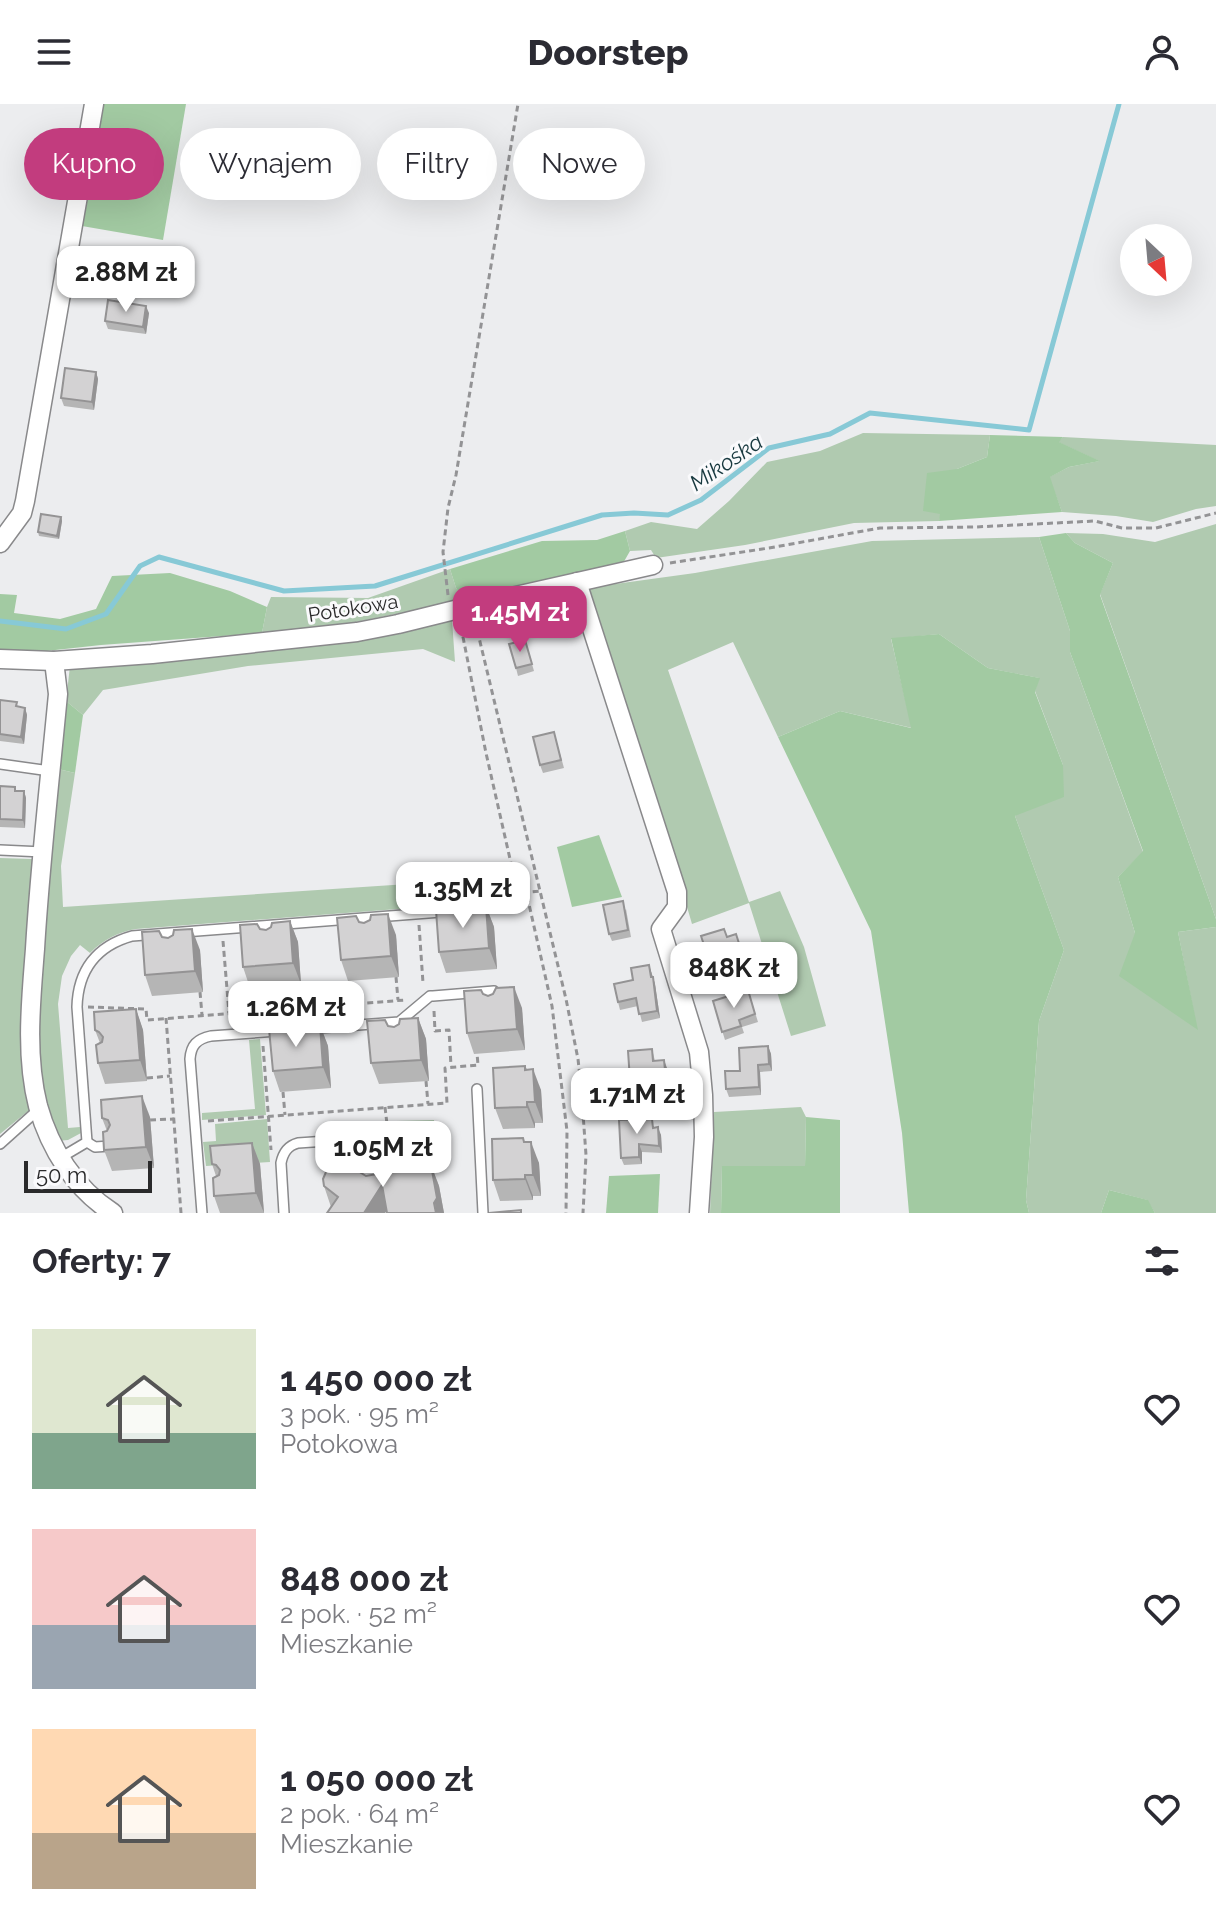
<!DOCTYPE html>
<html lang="pl">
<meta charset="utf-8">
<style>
:root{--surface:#fff;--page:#f7f7f7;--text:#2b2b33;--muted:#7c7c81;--accent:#c23c7e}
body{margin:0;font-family:Raleway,sans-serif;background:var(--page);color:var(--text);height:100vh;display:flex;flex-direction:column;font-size:30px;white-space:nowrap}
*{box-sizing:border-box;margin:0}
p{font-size:26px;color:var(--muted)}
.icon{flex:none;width:44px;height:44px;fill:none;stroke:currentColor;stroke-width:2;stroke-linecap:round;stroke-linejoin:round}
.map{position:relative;height:1109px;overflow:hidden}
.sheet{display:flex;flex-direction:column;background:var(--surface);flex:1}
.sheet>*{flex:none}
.top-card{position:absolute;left:24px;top:24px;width:800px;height:72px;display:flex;gap:16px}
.needle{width:52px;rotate:154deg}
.fabs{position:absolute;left:1120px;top:120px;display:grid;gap:16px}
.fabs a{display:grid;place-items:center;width:72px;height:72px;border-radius:50%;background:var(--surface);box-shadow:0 8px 32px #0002;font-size:40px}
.scale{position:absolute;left:24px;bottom:20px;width:128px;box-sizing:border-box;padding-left:8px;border:4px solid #2a2a2b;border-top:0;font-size:22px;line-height:28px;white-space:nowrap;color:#2a2a2b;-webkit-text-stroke:6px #fafafc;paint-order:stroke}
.price{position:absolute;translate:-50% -68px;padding:0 18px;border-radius:16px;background:#fff;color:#222;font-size:26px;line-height:52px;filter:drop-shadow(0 2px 4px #0008)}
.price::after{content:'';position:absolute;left:50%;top:48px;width:24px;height:18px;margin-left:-12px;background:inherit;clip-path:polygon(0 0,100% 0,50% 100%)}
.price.selected{background:var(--accent);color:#fff}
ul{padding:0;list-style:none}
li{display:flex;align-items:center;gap:24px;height:200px;padding:0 32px}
li span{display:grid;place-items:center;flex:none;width:224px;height:160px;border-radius:0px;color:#555}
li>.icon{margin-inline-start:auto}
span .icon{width:96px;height:96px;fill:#fffc;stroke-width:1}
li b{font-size:34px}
h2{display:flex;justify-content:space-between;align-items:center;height:96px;padding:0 32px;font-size:34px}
.pill{padding:0 28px;border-radius:36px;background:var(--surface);box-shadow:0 8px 32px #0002;font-size:28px;line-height:72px}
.pill.selected{background:var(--accent);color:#fff}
header{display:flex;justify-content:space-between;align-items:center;height:104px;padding:0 32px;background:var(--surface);font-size:36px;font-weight:800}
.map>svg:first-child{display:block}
.green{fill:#b0cab0}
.forest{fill:#a2caa2}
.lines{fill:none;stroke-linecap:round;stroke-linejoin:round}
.stream{stroke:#87c9d6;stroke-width:5}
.lane-casing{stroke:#89898b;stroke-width:12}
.street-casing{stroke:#89898b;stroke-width:21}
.path{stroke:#939395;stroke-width:3;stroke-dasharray:6 4;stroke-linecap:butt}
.lane{stroke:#fff;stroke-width:9}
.street{stroke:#fff;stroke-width:18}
.wall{fill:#b5b5b5}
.shaded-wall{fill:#949394}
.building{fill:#d3d2d3;stroke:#949394;stroke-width:2}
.labels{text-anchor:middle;stroke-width:6;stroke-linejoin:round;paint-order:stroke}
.street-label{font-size:20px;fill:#2a2a2b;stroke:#fafafc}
.water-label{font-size:22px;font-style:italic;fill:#18393f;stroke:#fafafc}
</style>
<header><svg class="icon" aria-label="menu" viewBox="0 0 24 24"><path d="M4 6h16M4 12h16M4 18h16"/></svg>Doorstep<svg class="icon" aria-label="person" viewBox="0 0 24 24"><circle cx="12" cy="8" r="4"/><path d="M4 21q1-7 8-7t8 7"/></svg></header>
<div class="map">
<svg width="1216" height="1109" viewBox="0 0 1216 1109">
<rect width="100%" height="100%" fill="#ecedef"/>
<!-- green -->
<g class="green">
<polygon points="863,329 990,331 987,353 957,365 939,417 854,419 745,441 656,454 651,446 630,447 625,427 651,418 697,425 729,397 767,358 820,347"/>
<polygon points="1063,333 1216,341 1216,402 1196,405 1153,418 1116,412 1062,408 1049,373 1069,363 1099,357 1058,338"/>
<polygon points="1216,420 1216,815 1100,490 1113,459 1075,439 1066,429 1103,430 1155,438"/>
<polygon points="1039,433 1070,527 1070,548 1143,748 1118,773 1135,829 1197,925 1178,828 1216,823 1216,1109 1155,1109 1147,1096 1109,1086 1101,1109 1029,1109 1026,1096 1039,917 1064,846 1015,712 1063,661 1035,587 1039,574 988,564 939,530 891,535 912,624 840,607 778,633 733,538 668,566 749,798 780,787 804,843 826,922 791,932 749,799 692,820 653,686 586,484 695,469 872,437"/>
<polygon points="450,465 456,484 465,496 346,520 262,529 267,503 271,493 368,494"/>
<polygon points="452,516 455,558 423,545 248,562 103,586 83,611 66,597 70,562 412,525"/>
<path d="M58 665 75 669 61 762 63 803 498 774 503 797 136 825C118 828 103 836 90 849L80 841 71 852 62 872 58 900 68 1024 80 1023 81 1029 68 1036 57 1037 44 996 39 957V887Z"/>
<polygon points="0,754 32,755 35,761 33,1003 0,1030"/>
<polygon points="260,935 266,1011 202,1016 202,1009 255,1005 249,936"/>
<polygon points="801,1003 806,1013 805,1062 722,1062 721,1109 710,1109 714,1008"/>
<polygon points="267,1015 270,1058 206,1062 203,1038 216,1037 215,1020"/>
<polygon points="434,1016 435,1053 398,1055 396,1017"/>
</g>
<!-- forest -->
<g class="forest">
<polygon points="102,0 186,0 163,136 82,122"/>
<polygon points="990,331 1063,333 1059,338 1100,357 1069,363 1050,373 1062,408 939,417 940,410 923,407 927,369 957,365 987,353"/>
<polygon points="625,427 630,447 622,461 465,496 456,484 450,465 542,437 597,436"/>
<polygon points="1066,429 1075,439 1113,459 1100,491 1216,815 1216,823 1178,828 1198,926 1119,872 1135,829 1118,773 1143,747 1070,548 1070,527 1039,433"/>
<polygon points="170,469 230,487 267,503 262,529 101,541 28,549 0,546 0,490 17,491 14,509 60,515 96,505 112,472"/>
<polygon points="939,530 988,564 1040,574 1035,588 1063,661 1064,693 1015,712 1064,846 1039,917 1026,1096 1029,1109 909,1109 902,1029 871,827 778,633 840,607 911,624 891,534"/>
<polygon points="66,597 83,611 75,669 58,665"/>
<polygon points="599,731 622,793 572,803 557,743"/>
<polygon points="806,1013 840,1016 840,1109 721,1109 722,1062 805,1062"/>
<polygon points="660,1070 658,1109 606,1109 609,1072"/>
<polygon points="1109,1086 1148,1096 1155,1109 1101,1109"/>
</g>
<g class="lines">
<!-- stream -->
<polyline class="stream" points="0,517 66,525 106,510 140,462 159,453 284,487 375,482 602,411 634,409 668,411 701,396 769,344 830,330 870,309 1029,326 1119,0"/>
<!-- lane casing -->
<g class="lane-casing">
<g id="lane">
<polyline points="0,660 50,667"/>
<polyline points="0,746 43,748"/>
<polyline points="477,985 483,1109"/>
<polyline points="87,1038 95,1043 110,1042"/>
<polyline points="0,1040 39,1005"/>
<path d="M60 1054 87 1038 77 903C78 867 96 842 132 832L467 806 468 818"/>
<path d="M202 1109 190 955C191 941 197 935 211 932L399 918 430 892H433L494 887 495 897"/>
<path d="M284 1109 281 1059C283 1049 287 1042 298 1039L386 1033"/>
</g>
</g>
<!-- street casing -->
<g class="street-casing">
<g id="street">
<polyline points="0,439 22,409 25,397 94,0"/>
<polyline points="577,478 677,788 677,803 661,825 699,948 703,991 704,1033 699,1109"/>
<polyline points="0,555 54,557 152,550 357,528 398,520 471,502 653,461"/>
<path d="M54 557 58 590C50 675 40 760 35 845 31 896 25 951 38 1002 50 1045 75 1085 113 1109"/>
</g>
</g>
<!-- path -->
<g class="path">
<polyline points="670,459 769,444 880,424 975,423 1095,417 1122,424 1156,424 1216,409"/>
<polyline points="448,491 443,448 448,404 456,371 518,0"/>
<polyline points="475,517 566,895 578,955 581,982 586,1051 583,1109"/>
<polyline points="461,523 486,649 515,777 526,787 552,902 567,1027 566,1109"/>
<polyline points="473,794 540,787"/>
<polyline points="419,821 423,879"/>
<polyline points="223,837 229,909"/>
<polyline points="396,873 398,896"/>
<polyline points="253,884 255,907"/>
<polyline points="200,888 202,911"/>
<polyline points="88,903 146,905 147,916 405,896"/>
<polyline points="434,907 435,927 449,926 451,962"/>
<polyline points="166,914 181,1109"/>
<polyline points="263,942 271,1046"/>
<polyline points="147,974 170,972"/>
<polyline points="426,977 428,1000"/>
<polyline points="283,988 285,1011"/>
<polyline points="385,1003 387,1020"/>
<polyline points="150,1016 174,1015"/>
<polyline points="208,1017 447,999 445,964 478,961 477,949"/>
</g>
<!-- lane -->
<use href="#lane" class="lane"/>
<!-- street -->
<use href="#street" class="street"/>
</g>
<!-- wall -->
<g class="wall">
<polygon points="149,209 146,230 108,225 105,217"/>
<polygon points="96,268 98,275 94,306 64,302 61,294"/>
<polygon points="61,413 62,417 59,435 39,432 38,428"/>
<polygon points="525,536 534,567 518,572 516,564"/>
<polygon points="0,596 18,603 25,604 27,611 24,640 0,637"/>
<polygon points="554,628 564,664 543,669 540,661"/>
<polygon points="0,682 16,687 24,687 26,694 25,724 0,723"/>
<polygon points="486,802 494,823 497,865 446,869 439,848 456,810 462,811"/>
<polygon points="626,805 631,833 612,837 609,830"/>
<polygon points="290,817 298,838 301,880 250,884 243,863 260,825 266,826"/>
<polygon points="359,818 396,831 399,873 348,877 341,856"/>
<polygon points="736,830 745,859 701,873 695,854 707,850 727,833"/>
<polygon points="162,833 200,846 203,888 152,892 145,871"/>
<polygon points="649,861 655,880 660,914 642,918 638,902 620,906 618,898 633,876"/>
<polygon points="748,886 758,918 742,923 744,929 725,936 713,897"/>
<polygon points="483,890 522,904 525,946 474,950 467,929"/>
<polygon points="136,905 143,926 147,977 105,980 98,959 100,939 95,926"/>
<polygon points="418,914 426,935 429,977 379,980 371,959 388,922 394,923"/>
<polygon points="320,921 328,942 331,984 280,988 273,967 290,929 296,930"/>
<polygon points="768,942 771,950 772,967 760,968 761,991 729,993 726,985 740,967"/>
<polygon points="652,945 655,957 667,964 669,984 646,986 645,982 633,983 630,976"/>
<polygon points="525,962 541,986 543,1019 535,1019 535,1024 503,1025 495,1004"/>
<polygon points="150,1013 154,1064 112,1067 104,1046 107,1027 102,1014"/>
<polygon points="655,1023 661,1031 662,1049 642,1048 642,1060 624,1061 621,1054"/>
<polygon points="525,1038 539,1059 541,1092 533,1092 533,1096 500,1097 493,1076"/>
<polygon points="252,1039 260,1060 264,1109 220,1109 214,1092 216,1072 212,1060"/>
<polygon points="431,1061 439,1082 444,1109 387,1109 387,1106 385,1109 327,1109 331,1103 324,1082 366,1072"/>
</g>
<!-- shaded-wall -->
<g class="shaded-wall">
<polygon points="146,202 149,209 146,230 143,223"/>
<polygon points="96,268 98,275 94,306 92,298"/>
<polygon points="61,413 62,417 59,435 57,432"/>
<polygon points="25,604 27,611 24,640 21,633"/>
<polygon points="24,687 26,694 25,724 23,716"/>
<polygon points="486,802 494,823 497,865 489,844"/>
<polygon points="388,810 396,831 399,873 391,852"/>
<polygon points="290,817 298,838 301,880 293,859"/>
<polygon points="192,825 200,846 203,888 195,867"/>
<polygon points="649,861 655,880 660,914 657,907"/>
<polygon points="514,883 522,904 525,946 517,925"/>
<polygon points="136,905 143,926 147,977 140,956"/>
<polygon points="418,914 426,935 429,977 421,956"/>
<polygon points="320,921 328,942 331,984 323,963"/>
<polygon points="768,942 771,950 772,967 769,960"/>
<polygon points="664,956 667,964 669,984 666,976"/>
<polygon points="758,961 760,968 761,991 759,983"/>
<polygon points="533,965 541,986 543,1019 535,998"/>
<polygon points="142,992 150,1013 154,1064 146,1043"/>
<polygon points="527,998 535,1019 535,1024 527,1003"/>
<polygon points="658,1023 661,1031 662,1049 659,1042"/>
<polygon points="531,1038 539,1059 541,1092 533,1071"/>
<polygon points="252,1039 260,1060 264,1109 256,1089"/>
<polygon points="639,1040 642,1048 642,1060 639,1053"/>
<polygon points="431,1061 439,1082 444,1109 436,1109"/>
<polygon points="525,1071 533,1092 533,1096 525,1075"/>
<polygon points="382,1081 390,1102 385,1109 364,1109"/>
</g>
<!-- building -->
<g class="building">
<polygon points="108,196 146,202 143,223 105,217"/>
<polygon points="65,264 96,268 92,298 61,294"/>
<polygon points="41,410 61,413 57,432 38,428"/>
<polygon points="525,536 532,560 516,564 509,540"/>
<polygon points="0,596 17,598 16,602 25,604 21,633 0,630"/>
<polygon points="554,628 561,656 540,661 533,633"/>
<polygon points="0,682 15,683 15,687 24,687 23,716 0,715"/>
<polygon points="623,797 628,826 609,830 603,801"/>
<polygon points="486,802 489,844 439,848 436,806 453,805 456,810 462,811 467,808 468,804"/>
<polygon points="388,810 391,852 341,856 337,814 356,812 359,818 364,819 370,816 371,811"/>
<polygon points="290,817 293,859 243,863 240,821 257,820 260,825 266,826 271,823 272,819"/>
<polygon points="192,825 195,867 145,871 142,828 159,827 162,833 168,834 173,831 174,826"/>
<polygon points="724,825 727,833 736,830 744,855 700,870 695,854 707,850 701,832"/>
<polygon points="649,861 651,873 653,873 657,907 639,910 636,894 618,898 614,880 633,876 631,864"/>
<polygon points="514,883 517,925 467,929 464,887 481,886 483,890 488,892 493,890 496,884"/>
<polygon points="748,886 755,910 739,916 741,922 722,928 713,897"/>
<polygon points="136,905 140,956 98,959 96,941 102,938 103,933 99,928 95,926 94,908"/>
<polygon points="418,914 421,956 371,959 367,917 385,916 388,922 394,923 399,920 400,915"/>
<polygon points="320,921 323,963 273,967 269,925 287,924 290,929 296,930 301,927 302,923"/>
<polygon points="768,942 769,960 758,961 759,983 726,985 725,967 740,967 739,944"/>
<polygon points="652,945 653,957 664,956 666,976 643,978 643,975 630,976 628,947"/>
<polygon points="525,962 525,966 533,965 535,998 527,998 527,1003 495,1004 493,964"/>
<polygon points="142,992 146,1043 104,1046 103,1028 107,1027 110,1021 108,1016 102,1014 101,996"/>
<polygon points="652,1015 653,1024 658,1023 659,1042 639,1040 639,1053 621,1054 619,1016"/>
<polygon points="523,1034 524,1038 531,1038 533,1071 525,1071 525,1075 493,1076 492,1035"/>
<polygon points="252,1039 256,1089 214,1092 213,1074 219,1071 220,1066 216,1061 212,1060 210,1042"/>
<polygon points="406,1054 419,1063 431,1061 437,1094 434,1099 436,1109 387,1109 382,1081 364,1109 327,1109 338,1093 324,1082 323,1075 326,1068 332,1064 338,1062 342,1057 366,1072 388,1068 398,1056"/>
<polygon points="521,1106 521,1109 489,1109"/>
</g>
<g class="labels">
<!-- street labels -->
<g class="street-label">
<text transform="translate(353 504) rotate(-9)" y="7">Potokowa</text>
</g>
<!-- water labels -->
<g class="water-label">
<text transform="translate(726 358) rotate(-34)" y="8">Mikośka</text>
</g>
</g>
</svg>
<div class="fabs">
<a><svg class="needle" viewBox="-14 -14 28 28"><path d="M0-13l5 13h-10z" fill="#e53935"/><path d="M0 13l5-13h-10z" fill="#7c7c81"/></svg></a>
</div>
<div class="scale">50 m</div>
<b class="price" style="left:126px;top:210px">2.88M zł</b>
<b class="price selected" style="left:520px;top:550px">1.45M zł</b>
<b class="price" style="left:463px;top:826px">1.35M zł</b>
<b class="price" style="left:734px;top:906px">848K zł</b>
<b class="price" style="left:296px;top:945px">1.26M zł</b>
<b class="price" style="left:637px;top:1032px">1.71M zł</b>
<b class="price" style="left:383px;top:1085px">1.05M zł</b>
<div class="top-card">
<a class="pill selected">Kupno</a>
<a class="pill">Wynajem</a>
<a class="pill">Filtry</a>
<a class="pill">Nowe</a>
</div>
</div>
<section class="sheet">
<h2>Oferty: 7<svg class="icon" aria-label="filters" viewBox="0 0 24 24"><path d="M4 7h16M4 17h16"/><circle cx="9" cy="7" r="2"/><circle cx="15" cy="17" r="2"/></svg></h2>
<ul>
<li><span style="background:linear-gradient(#dfe7d0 65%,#7fa58c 0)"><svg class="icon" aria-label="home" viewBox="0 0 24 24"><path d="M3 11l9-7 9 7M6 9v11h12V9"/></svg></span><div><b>1 450 000 zł</b><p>3 pok. · 95 m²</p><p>Potokowa</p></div><svg class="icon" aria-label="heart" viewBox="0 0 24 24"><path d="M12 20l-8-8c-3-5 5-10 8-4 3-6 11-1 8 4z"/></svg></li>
<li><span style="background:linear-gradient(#f6c9c9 60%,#9aa5b1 0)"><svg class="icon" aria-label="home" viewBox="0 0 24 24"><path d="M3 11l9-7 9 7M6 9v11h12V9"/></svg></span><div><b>848 000 zł</b><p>2 pok. · 52 m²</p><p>Mieszkanie</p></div><svg class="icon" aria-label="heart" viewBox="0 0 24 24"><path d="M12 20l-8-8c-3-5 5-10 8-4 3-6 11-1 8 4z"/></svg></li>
<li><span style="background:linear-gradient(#ffd9b3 65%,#b9a48a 0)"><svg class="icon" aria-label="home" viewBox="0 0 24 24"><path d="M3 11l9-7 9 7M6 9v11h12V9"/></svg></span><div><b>1 050 000 zł</b><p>2 pok. · 64 m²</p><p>Mieszkanie</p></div><svg class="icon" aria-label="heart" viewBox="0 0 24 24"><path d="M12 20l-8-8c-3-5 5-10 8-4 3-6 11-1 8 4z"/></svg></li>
</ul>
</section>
